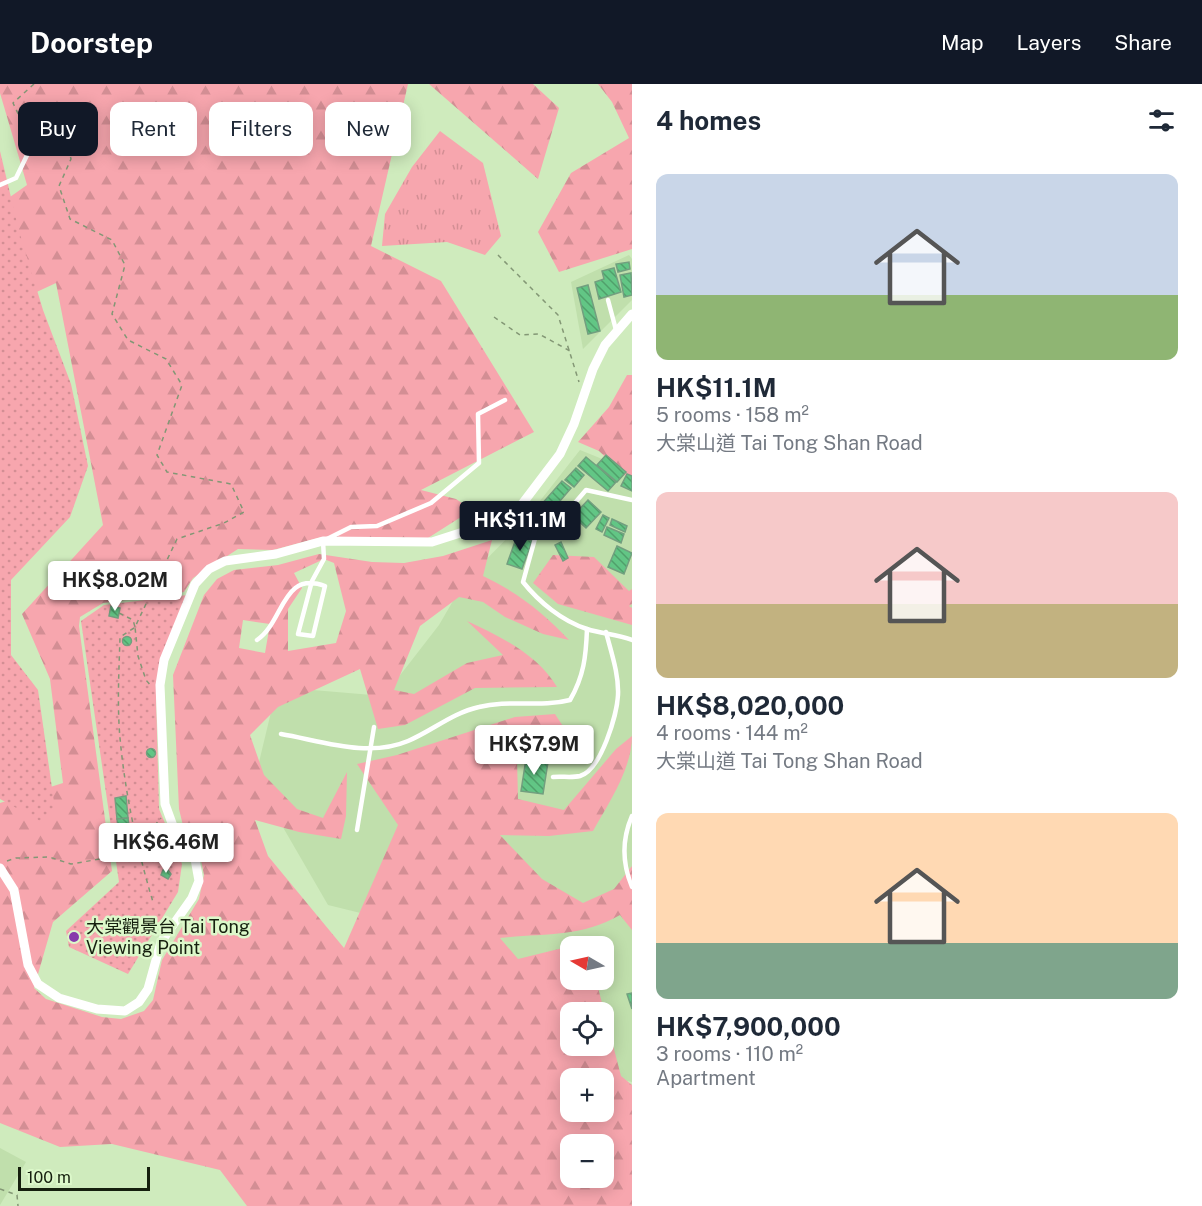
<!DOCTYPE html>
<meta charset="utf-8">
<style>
:root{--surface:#fff;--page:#f2f2f3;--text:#1f2937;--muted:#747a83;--accent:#111827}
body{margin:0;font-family:"Public Sans","Noto Sans TC",sans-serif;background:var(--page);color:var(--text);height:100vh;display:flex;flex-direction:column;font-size:22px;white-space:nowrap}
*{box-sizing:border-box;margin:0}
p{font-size:20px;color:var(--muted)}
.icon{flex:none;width:33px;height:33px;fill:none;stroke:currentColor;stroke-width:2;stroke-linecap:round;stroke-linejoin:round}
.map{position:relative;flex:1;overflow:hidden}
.sheet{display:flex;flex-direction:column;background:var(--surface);width:570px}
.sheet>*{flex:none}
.top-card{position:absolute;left:18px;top:18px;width:524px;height:54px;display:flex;gap:12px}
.needle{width:39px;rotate:279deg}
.tools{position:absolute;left:560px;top:852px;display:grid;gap:12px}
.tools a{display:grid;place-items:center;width:54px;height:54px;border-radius:12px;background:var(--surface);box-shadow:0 3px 15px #0003;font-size:30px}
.scale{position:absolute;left:18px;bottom:15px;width:132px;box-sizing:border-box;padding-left:6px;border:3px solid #151f0e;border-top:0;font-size:16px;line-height:21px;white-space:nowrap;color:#151f0e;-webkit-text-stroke:4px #dcf8ca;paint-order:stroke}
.price{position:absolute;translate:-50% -51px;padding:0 14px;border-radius:6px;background:#fff;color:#222;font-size:20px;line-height:39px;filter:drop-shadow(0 2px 3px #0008)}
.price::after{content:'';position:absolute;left:50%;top:36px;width:18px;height:14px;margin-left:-9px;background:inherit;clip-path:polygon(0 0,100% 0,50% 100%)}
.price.current{background:var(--accent);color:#fff}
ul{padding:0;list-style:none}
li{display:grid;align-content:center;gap:12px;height:318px;padding:0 24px}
li span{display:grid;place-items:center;height:186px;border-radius:12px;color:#555}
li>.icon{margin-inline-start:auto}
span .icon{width:108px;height:108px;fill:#fffc;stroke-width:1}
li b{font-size:26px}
h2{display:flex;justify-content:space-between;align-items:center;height:72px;padding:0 24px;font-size:26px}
.pill{padding:0 21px;border-radius:12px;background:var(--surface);box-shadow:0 3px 15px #0003;font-size:21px;line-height:54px}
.pill.current{background:var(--accent);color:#fff}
header{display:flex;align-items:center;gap:36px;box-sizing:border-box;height:84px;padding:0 30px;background:var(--accent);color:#fff}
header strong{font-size:28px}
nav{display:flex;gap:33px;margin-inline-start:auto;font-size:21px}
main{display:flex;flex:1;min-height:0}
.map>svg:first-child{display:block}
.built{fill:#c0dfac;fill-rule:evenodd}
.grass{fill:url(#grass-tufts)}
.forest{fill:url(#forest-firs);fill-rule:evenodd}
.park{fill:url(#park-dots)}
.building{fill:url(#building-back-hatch);stroke:#729f7f;stroke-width:1.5}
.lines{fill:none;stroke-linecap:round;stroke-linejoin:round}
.path{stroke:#839775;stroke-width:1.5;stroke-dasharray:4.5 4.5;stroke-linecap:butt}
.lane{stroke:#fff;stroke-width:4.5}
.street{stroke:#fff;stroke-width:9}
.poi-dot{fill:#873aab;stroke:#dcf8ca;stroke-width:2}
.labels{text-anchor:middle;stroke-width:5;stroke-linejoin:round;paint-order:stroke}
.poi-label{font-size:18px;fill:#151f0e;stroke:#dcf8ca;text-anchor:start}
</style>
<header>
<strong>Doorstep</strong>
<nav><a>Map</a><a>Layers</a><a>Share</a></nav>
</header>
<main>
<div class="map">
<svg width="632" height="1122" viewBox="0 0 632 1122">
<defs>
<pattern id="grass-tufts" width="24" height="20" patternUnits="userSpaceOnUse" patternTransform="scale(1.5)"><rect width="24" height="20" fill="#f7a6ae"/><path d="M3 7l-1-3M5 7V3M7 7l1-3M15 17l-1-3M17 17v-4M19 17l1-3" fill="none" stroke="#d38e94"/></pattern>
<pattern id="forest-firs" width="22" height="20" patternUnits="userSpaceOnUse" patternTransform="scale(1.5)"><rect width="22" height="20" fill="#f7a6ae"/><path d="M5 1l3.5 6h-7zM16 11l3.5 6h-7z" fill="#d38e94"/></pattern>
<pattern id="park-dots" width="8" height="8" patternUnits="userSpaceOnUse" patternTransform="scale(1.5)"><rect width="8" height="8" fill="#f7a6ae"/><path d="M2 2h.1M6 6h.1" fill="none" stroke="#d38e94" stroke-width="1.8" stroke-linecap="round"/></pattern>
<pattern id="building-back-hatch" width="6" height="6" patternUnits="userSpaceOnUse" patternTransform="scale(1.5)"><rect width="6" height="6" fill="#62c685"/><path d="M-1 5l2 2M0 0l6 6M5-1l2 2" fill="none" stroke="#50a06b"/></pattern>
</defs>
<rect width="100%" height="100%" fill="#cfebbd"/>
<!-- built -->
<g class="built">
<polygon points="629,171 632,175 632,216 583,265 571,198"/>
<path d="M580 366 632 387V998L595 990 603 962V928H570L389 836 328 821 255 695 277 603 384 612 439 541 464 498 525 436ZM570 862H603V896H570Z"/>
<polygon points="0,1064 26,1078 0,1121"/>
</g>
<!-- grass -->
<polygon class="grass" points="440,47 483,79 501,152 485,171 447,158 382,162 385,130 412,83"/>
<!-- forest -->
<g class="forest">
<path d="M0 0H408L371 162 441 197 534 348 421 406 456 415 472 426 428 454 322 453 273 466 238 465 193 494 184 508 103 519 80 533 79 542 112 787 53 838 34 904 46 915 102 933 121 935 144 927 153 916 162 876 199 815 204 791 200 771 185 750 179 725 173 591 204 511 217 495 234 486 278 481 319 470 372 478 404 479 443 472 492 456 483 492C517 508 544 529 569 556L543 550 505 533 483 518 459 513 420 542 394 606 414 610 467 579 503 571 467 537C500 552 538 571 557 603L475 604 405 641 378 645 360 585 278 623 250 651 264 691 297 725 323 734 347 688 346 732 341 755 299 748 255 736 268 772 344 864 398 741 357 680 397 671 515 633 555 630 572 656 541 669 517 674 518 715 564 726 616 665 632 652C632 685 608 720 593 747L549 752 500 751 542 795 583 819 614 805 632 782V846L620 831C580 854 544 849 500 854L518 875 587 858 588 862H570V896H596L621 992 632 1001V1122H247L220 1086 112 1060 60 1063 0 1039V719L63 699 50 595 22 530 103 441 56 199 0 225V120L27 101 0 9ZM324 475 334 479 346 527 336 559 288 567V525L302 504 294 489ZM243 536 270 540 265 569 239 564ZM570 928H603V962H570ZM570 994H603V1028H570ZM570 1060H603V1094H570Z"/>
<polygon points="429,0 533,0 559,24 538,95"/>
<polygon points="598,0 632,0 632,165 559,188 538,148 571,89 629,54 612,18"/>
<polygon points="627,291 632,291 632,398 599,367 578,358 609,323"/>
<polygon points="553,471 594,473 629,507 632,505 632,520 629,522 632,524 632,541 558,520 533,499"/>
</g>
<!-- park -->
<g class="park">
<polygon points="0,67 19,147 43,226 71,300 88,382 70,433 11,496 11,571 38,606 55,725 40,737 0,715"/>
<polygon points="187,511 156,612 159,725 182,780 178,808 128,890 69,863 66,847 119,798 81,537 104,521"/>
</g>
<!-- building -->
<g class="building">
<polygon points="629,178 630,185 618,188 616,180"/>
<polygon points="614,184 621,208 599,215 595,198 604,195 602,187"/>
<polygon points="631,189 632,211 624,213 620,191"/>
<polygon points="588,201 600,247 588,250 577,204"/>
<polygon points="606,371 626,388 617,398 597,381"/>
<polygon points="586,373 616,398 608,407 578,382"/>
<polygon points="576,384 584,391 574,403 565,396"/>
<polygon points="627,390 632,392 632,407 621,402"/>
<polygon points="562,397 571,404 542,438 533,430"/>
<polygon points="588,416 601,428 586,444 573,432"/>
<polygon points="603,431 609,434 602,448 596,445"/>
<polygon points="612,435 627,442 625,448 610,441"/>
<polygon points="607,443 624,450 621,459 604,451"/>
<polygon points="517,452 532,457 522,485 507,480"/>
<polygon points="561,458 568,474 563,477 555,461"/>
<polygon points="617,462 632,469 624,490 608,483"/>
<polygon points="111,522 120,524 118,534 109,532"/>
<circle cx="127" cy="557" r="4.5"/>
<circle cx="151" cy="669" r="4.5"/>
<polygon points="526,675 548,678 543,710 521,707"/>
<polygon points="126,712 128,734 117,735 115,714"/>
<polygon points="128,734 129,742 118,743 117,735"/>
<polygon points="163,786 168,786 171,790 168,795 161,791"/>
<polygon points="632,909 632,925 627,910"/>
</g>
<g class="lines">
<!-- path -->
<g class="path">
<polyline points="34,0 13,19 22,38 36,43"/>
<polyline points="49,49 66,56 71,75 59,102 70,135 112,156 125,181 112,230 128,256 166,275 182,301 157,371 167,388 231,400 244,428 224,439 177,455 135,543 138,572 146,596 151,602"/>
<polyline points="498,171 558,231 579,298"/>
<polyline points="494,233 520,251 539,250 570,267"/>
<polyline points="119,529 133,536 135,543"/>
<path d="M134 544 120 553C119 586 117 621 120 654 125 709 137 765 153 818"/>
<polyline points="7,777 16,774 49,773 71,780 100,775 112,766 138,761 161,734"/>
<polyline points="0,1105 17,1111 18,1122"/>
</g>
<!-- lane -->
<g class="lane">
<polyline points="0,101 16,94 31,63 43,46"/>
<polyline points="608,216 616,246"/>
<path d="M509 434 536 451 523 498C539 518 562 537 587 545 602 550 617 550 632 556"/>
<polyline points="536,451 550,448 586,406 632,416"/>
<path d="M257 556C284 538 282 486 325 502L313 552 298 550 312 497 324 475 323 457 351 443 377 442 431 419 479 379 478 330 505 316"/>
<path d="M281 650C322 657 368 674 408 657 432 647 452 629 479 623 509 615 540 624 570 616 584 592 586 572 587 545"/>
<path d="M553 693C561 692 572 694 580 692 601 686 617 631 618 611 619 590 611 568 606 548"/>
<path d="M632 732C622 755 622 779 632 803"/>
<polyline points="357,746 374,643"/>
</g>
<!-- street -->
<polyline class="street" points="0,784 14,806 28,881 38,900 59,914 97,925 125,927 139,918 148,905 161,858 192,814 199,797 195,775 173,742 165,720 160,601 164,576 195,500 209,485 225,477 276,470 323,457 432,458 513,432 560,370 574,340 593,285 605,261 632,230"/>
</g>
<!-- markers -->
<circle class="poi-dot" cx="74" cy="853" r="6"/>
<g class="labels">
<!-- poi labels -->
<g class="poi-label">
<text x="86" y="849">大棠觀景台 Tai Tong<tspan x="86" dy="21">Viewing Point</tspan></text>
</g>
</g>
</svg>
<div class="tools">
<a><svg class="needle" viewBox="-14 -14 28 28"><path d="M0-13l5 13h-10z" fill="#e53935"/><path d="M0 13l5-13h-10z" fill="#747a83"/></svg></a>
<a><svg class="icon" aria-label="locate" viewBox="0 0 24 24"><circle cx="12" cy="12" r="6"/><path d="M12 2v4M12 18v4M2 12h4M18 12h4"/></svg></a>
<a>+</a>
<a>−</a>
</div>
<div class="scale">100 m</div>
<b class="price current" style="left:520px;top:468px">HK$11.1M</b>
<b class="price" style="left:115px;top:528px">HK$8.02M</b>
<b class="price" style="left:534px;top:692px">HK$7.9M</b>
<b class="price" style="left:166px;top:790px">HK$6.46M</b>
<div class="top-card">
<a class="pill current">Buy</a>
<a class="pill">Rent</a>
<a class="pill">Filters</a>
<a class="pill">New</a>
</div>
</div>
<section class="sheet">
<h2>4 homes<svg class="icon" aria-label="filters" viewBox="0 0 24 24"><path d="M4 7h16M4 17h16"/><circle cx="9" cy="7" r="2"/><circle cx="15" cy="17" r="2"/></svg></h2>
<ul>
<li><span style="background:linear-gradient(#c9d6e8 65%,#8fb573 0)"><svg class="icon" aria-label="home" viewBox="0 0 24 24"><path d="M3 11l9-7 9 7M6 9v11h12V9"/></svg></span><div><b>HK$11.1M</b><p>5 rooms · 158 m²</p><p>大棠山道 Tai Tong Shan Road</p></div></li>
<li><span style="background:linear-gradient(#f6c9c9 60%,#c2b280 0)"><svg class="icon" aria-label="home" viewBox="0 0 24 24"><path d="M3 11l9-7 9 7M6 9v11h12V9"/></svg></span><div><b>HK$8,020,000</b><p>4 rooms · 144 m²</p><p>大棠山道 Tai Tong Shan Road</p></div></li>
<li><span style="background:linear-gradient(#ffd9b3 70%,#7fa58c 0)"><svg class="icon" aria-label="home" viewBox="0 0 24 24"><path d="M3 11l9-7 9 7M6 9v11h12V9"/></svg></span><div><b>HK$7,900,000</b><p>3 rooms · 110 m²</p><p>Apartment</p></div></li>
</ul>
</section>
</main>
